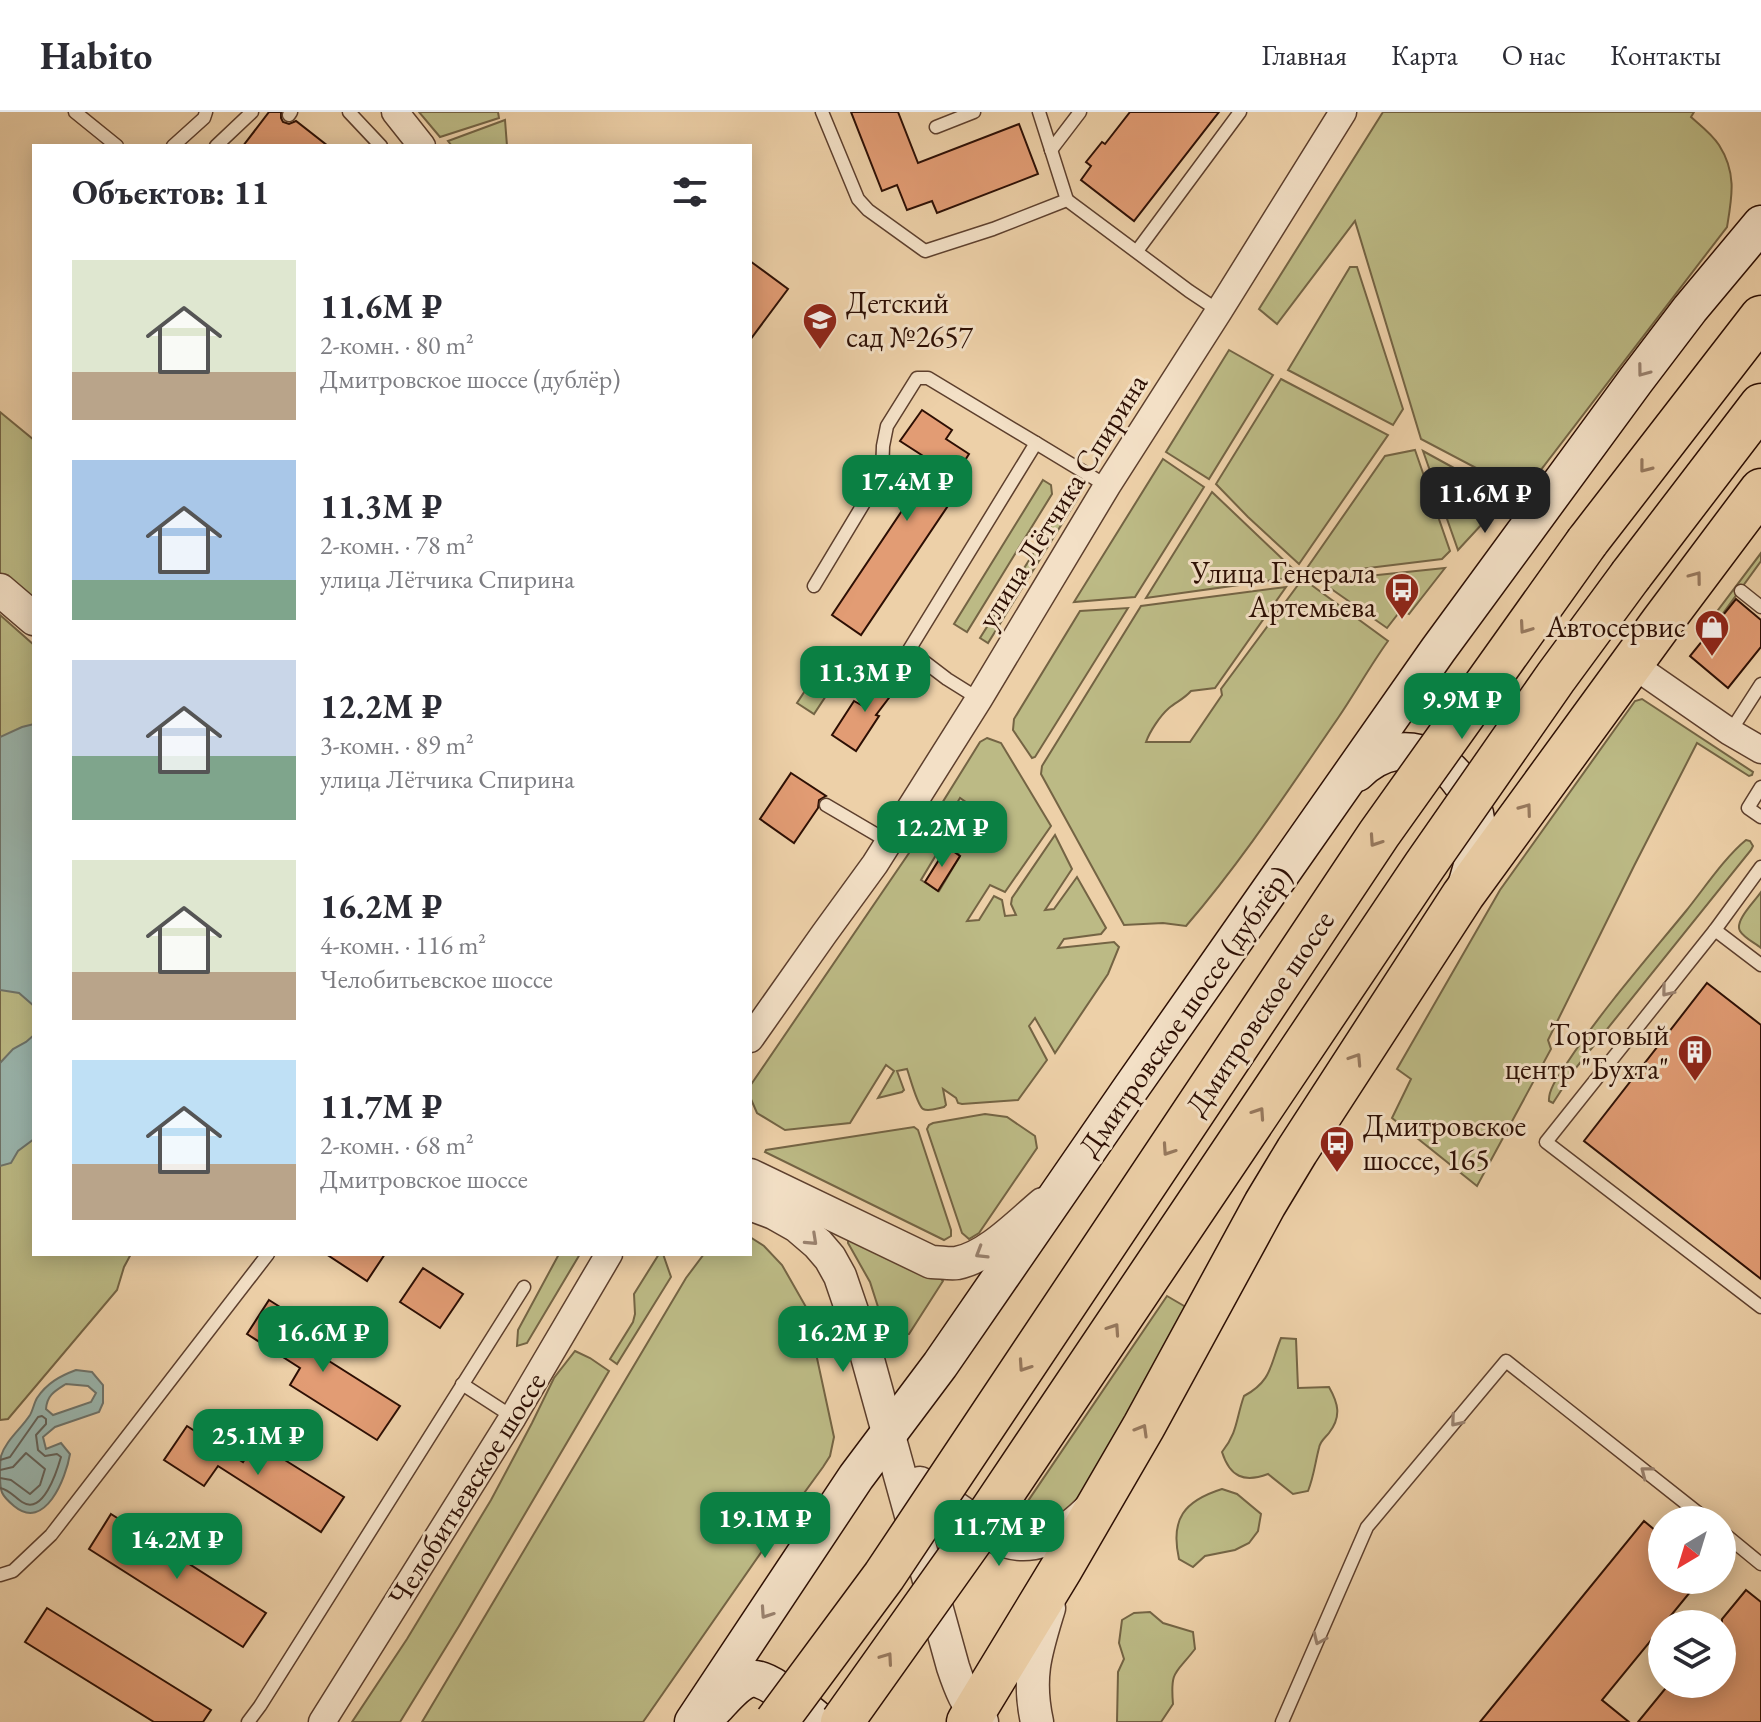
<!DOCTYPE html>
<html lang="ru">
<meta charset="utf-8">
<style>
:root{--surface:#fff;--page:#f7f7f7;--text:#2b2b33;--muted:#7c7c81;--line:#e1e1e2;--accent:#0b8043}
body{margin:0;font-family:"EB Garamond",serif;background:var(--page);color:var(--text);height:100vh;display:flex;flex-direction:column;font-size:30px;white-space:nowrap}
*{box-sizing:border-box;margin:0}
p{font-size:26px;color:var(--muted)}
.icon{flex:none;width:44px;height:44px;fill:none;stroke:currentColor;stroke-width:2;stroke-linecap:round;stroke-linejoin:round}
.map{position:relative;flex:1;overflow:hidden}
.drawer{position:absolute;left:32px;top:32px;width:720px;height:1112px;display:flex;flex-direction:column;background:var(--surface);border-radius:0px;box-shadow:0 4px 20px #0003}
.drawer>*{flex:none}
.needle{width:52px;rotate:218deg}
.tools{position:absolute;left:1648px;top:1394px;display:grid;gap:16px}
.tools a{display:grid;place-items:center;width:88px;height:88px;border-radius:50%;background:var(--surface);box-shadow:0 4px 20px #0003;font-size:40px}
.price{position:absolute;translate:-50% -68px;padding:0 18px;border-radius:16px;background:var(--accent);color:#fff;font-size:26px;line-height:52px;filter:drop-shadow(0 2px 4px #0008)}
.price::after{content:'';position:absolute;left:50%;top:48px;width:24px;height:18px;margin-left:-12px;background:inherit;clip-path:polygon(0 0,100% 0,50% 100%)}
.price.on{background:#222;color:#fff}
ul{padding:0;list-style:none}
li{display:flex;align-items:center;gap:24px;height:200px;padding:0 40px}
li span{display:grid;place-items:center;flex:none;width:224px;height:160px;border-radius:0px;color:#555}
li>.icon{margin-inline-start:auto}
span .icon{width:96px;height:96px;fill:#fffc;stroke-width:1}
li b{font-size:34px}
h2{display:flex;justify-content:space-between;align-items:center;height:96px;padding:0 40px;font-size:34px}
header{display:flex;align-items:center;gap:48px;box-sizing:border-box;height:112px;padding:0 40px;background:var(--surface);border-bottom:2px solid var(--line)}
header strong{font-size:38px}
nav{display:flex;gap:44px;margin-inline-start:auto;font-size:28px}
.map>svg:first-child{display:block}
.green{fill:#bcba85;stroke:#746444;stroke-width:2}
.water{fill:#9ab6ae;stroke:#6e736a;stroke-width:2;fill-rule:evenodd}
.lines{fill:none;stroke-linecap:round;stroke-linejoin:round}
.shore{stroke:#646259;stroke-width:2}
.building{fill:#e29c74;stroke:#2d0f04;stroke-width:2}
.service-casing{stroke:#5d3f2d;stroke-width:15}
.minor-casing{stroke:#5d3f2d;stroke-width:29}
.tertiary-casing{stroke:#5d3f2d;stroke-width:35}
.secondary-casing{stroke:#2d0f04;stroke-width:39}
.trunk-casing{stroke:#2d0f04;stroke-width:45}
.service{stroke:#f3e0c6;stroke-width:12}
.minor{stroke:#f3e0c6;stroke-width:26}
.tertiary{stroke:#f3e0c6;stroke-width:32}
.secondary{stroke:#f3e0c6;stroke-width:36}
.trunk{stroke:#edd0a8;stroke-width:42}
.trunk-bridge-casing{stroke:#2d0f04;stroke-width:45;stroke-linecap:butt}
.trunk-bridge{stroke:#edd0a8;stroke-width:42}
.oneway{stroke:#9a826f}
.oneway2{stroke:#97795e}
.labels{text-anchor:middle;stroke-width:6;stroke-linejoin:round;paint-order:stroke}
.poi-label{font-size:30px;fill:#2d0f04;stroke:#f3e0c6;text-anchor:end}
.street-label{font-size:30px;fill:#2d0f04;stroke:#f3e0c6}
</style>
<header>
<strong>Habito</strong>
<nav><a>Главная</a><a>Карта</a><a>О нас</a><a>Контакты</a></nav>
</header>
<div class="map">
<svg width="1761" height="1610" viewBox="0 0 1761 1610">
<rect width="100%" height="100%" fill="#edd0a8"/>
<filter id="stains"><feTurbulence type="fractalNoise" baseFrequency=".0025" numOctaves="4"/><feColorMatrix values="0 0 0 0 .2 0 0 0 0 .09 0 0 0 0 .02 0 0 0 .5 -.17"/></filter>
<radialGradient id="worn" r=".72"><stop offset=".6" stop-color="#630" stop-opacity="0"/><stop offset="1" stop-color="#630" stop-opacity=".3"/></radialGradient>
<!-- green -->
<g class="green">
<polygon points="419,0 498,0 499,6 440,25"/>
<path d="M1383 0H1694L1691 5C1700 13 1712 22 1719 33 1737 61 1732 85 1727 115L1527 376 1521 367 1514 376 1421 327 1355 109 1277 212 1259 197Z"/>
<polygon points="505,8 507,34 452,34 448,29"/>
<polygon points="1350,155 1357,155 1403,297 1393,313 1288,258"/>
<polygon points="1229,238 1273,263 1209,367 1166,340"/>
<polygon points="1281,267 1388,323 1299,452 1248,405 1216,372"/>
<polygon points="0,300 34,328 34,491 0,461"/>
<polygon points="1415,338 1450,439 1442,447 1311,463 1307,461 1307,456 1385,344"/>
<polygon points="1423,339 1507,385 1458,438"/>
<polygon points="1163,347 1204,375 1135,485 1074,490"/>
<polygon points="1043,368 1051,373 1052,382 967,520 954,512"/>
<polygon points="1079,369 1078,386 988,531 980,526"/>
<polygon points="1212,380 1294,458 1289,466 1146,486"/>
<polygon points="1761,441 1761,449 1708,522 1703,518"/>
<polygon points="1445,456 1409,502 1401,498 1387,516 1320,469"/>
<path d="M1310 472 1388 529C1370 554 1355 581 1338 606 1289 677 1242 749 1186 814L1163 811 1124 813 1041 662 1042 654 1141 494 1286 475 1215 576 1191 579C1184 587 1176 590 1169 596 1160 604 1150 619 1146 630H1190L1222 583 1221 577 1298 473Z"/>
<polygon points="1128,496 1035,645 1032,646 1013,618 1014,607 1080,499"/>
<polygon points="0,503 34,533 34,1142 131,1142 124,1155 117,1178 8,1307 0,1308"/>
<polygon points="824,550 841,561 814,602 797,591"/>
<polygon points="1642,587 1753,660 1752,663 1749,664 1697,631 1634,754 1548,928 1551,937 1477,1074 1392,1006 1411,967 1397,957 1500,778 1635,589"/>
<path d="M987 626 1001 631 1051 714 1005 780 990 773 967 809 979 808 994 784 1002 788 1005 804 1016 803 1011 792 1012 786 1055 723 1072 757 1045 798 1054 797 1077 765 1106 816 1101 822 1064 827 1058 836 1114 830 1119 835 1108 862 1055 941 1035 906 1029 914 1047 948 1018 988 962 992 958 991 956 986 943 977 946 993 944 995C938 996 929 1000 923 997 917 993 910 965 907 957L897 959 904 978 902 980 878 986 894 959 886 953 850 1011 785 1018 757 1001 750 985V974L922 722 936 723 945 728 921 768 939 779 960 744 958 742 983 702 960 686C952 699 951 706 934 704L980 630Z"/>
<path d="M1746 728 1750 729 1753 734 1751 738 1575 957 1553 991 1549 989C1548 977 1560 962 1567 951 1602 898 1645 849 1686 799 1703 778 1725 745 1746 728Z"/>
<path d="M1761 780V836C1755 831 1744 826 1740 819 1734 809 1755 789 1761 780Z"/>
<polygon points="985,1002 1007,1005 1035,1024 1037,1036 979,1121 969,1127 962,1121 927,1017 929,1013 933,1011"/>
<polygon points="914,1015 918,1018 951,1118 951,1124 944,1128 765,1040 766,1038"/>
<polygon points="848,1119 935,1161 943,1169 909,1222 887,1223 870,1170 848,1131"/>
<polygon points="750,1125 764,1134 782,1153 806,1195 834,1325 830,1344 823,1355 767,1432 643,1610 422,1610 686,1166 704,1142 750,1142"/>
<polygon points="559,1142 580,1142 527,1231 517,1234 518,1218"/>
<polygon points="659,1142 663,1142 671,1165 617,1252 610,1247 633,1210 635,1202 634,1182"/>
<path d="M1167 1184 1191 1198 1075 1395C1050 1411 1042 1420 1011 1414Z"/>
<path d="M1281 1226 1296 1227 1298 1276 1329 1275C1338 1291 1342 1304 1329 1321 1325 1326 1320 1329 1319 1336 1315 1351 1314 1364 1308 1379L1293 1382 1268 1362C1244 1371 1230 1365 1222 1340 1238 1320 1236 1306 1244 1284 1272 1269 1270 1253 1281 1226Z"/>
<polygon points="575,1239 590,1246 609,1259 459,1514 400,1610 352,1610 407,1527 491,1388 532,1311 554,1266"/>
<path d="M1222 1377 1237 1382 1261 1402 1258 1419 1249 1431 1235 1438 1205 1444 1193 1455 1179 1447C1170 1407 1184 1389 1222 1377Z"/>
<path d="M1150 1500 1163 1511 1193 1520 1195 1537C1176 1562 1170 1557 1173 1592L1161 1610H1117L1118 1560 1124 1547 1119 1531 1122 1508 1134 1501Z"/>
</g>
<!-- water -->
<g class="water">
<polygon points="34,612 34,894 19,881 0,878 0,625 22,615"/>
<polygon points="34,923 34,1027 18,1039 11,1051 0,1054 0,951 13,937 26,930"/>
<path d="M76 1258 92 1260 103 1273V1291L99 1300 55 1315 43 1325 46 1337 61 1331 70 1342C66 1366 45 1420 14 1394 1 1383 0 1380 0 1363 0 1357 0 1349 1 1344 6 1328 21 1317 30 1303 33 1298 34 1291 37 1286 47 1271 60 1264 76 1258ZM66 1272 88 1274 96 1281 91 1290 53 1303 46 1297C47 1283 55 1279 66 1272Z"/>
</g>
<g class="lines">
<!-- shore -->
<g class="shore">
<path d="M0 1348 10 1345 38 1305 42 1304 46 1307V1312L36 1323 38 1338 45 1344 57 1342 61 1345C57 1359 43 1404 22 1390 14 1385 10 1378 0 1376"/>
<polyline points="0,1358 13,1355 26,1341 45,1357 40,1373 30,1382 11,1368 0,1366"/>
</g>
</g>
<!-- building -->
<g class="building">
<polygon points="269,0 281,0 281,6 283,10 289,12 296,9 328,34 243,34"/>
<polygon points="851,0 898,0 918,51 1019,12 1038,62 937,101 932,89 907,98 897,73 882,79"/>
<polygon points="1130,0 1219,0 1134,109 1081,68 1091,54 1086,50 1102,30 1105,32"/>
<polygon points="750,149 788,177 750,228"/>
<polygon points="922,298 952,318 946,327 969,342 955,364 964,370 861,523 832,503 934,351 900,329"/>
<polygon points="1736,487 1761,508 1761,535 1728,576 1690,544"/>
<polygon points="887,560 901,570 876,603 879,604 856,639 832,623 854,589 863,594"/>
<polygon points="791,661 826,684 819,688 818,696 794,731 760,707"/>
<polygon points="947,735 960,744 938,779 925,770"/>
<polygon points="1707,871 1761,913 1761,1167 1584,1029"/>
<polygon points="326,1142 385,1142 367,1169"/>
<polygon points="423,1156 463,1182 440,1216 400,1190"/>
<polygon points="269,1188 310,1214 299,1230 400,1294 377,1328 290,1273 300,1256 247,1222"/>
<polygon points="187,1314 243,1350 256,1330 344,1385 321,1420 218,1354 204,1374 164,1348"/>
<polygon points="111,1402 266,1501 243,1535 89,1437"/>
<polygon points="1644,1409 1662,1424 1662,1468 1700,1468 1664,1512 1662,1512 1662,1515 1602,1588 1629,1610 1480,1610"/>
<polygon points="1746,1478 1761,1490 1761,1610 1638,1610 1669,1572 1722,1572 1722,1507"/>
<polygon points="47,1496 211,1598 203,1610 154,1610 25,1530"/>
</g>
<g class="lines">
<!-- service casing -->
<g class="service-casing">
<g id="service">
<polyline points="75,0 117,34"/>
<polyline points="349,0 381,34"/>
<polyline points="822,0 858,87 868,98 925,139 993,117 1067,88 1189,179 1219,199"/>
<polyline points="1039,0 1067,88"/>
<polyline points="289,3 291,0"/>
<polyline points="936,15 974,0"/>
<polyline points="173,34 204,6 206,0"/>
<polyline points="216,34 252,0"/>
<polyline points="1051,38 1080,0"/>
<polyline points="1137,139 1240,0"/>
<polyline points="814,474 882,361 883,334 887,314 917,266 928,266 1036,331"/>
<polyline points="1741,479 1761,495"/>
<polyline points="979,587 947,567 909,538 1036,331 1107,374"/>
<polyline points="1730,620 1761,572"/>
<polyline points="1761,675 1748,696 1761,705"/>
<polyline points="826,693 889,730"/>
<polyline points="908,701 924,712 952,725 971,698"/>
<polyline points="1761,755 1715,818 1546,1030 1761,1195"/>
<polyline points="1715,818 1761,853"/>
<polyline points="462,1272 513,1305"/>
<polyline points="1722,1420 1761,1452"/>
<polyline points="0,1463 13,1459 51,1423 268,1142"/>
<polyline points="248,1610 260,1594 524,1175"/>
<polyline points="1282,1610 1367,1415 1506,1249 1707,1408"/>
</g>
</g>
<!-- minor casing -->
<g class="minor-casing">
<g id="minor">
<polyline points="395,0 422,34"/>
<polyline points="1632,552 1730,620 1761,638"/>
<polyline points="750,927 824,822 875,752 979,587 1107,374 1219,199 1343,0"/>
<polyline points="322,1610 513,1305 609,1142"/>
</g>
</g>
<!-- tertiary casing -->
<g class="tertiary-casing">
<g id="tertiary">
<polyline points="0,478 34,507"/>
<path d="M750 1063 931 1150C940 1150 949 1152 957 1151 988 1145 1019 1112 1043 1092"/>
<path d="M750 1092 774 1101 797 1114 818 1132 830 1146 840 1164 865 1237 953 1555C960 1576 967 1594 982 1610"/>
<path d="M920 1371C936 1382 951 1393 967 1404 975 1410 983 1418 992 1423 1028 1444 1062 1425 1088 1399"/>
<path d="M1037 1610C1027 1564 1036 1539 1049 1496"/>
</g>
</g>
<!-- secondary casing -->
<g class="secondary-casing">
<g id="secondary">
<path d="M1357 661C1406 612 1470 653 1477 713 1479 734 1472 754 1466 774"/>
<path d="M715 1596C724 1587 737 1570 750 1567 766 1562 807 1600 820 1610"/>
<polyline points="693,1610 856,1365 940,1253 1131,976 1438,538 1636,268 1690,197 1761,112"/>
</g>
</g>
<!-- trunk casing -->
<g class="trunk-casing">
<g id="trunk">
<polyline points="1587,430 1761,205"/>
<polyline points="1631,463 1761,293"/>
<polyline points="968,1610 1061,1457 1144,1314 1265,1092 1297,1039 1463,783 1662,510 1761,378"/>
</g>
</g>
<!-- service -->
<use href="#service" class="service"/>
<!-- minor -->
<use href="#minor" class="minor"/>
<!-- tertiary -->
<use href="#tertiary" class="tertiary"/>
<!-- secondary -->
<use href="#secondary" class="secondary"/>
<!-- trunk -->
<use href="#trunk" class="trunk"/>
<!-- trunk-bridge casing -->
<g class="trunk-bridge-casing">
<g id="trunk-bridge">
<polyline points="776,1610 884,1464 1379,722 1587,430"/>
<polyline points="842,1610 977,1420 1425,753 1556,565 1631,463"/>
</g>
</g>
<!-- trunk-bridge -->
<use href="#trunk-bridge" class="trunk-bridge"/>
</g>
<!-- one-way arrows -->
<defs><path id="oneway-chevron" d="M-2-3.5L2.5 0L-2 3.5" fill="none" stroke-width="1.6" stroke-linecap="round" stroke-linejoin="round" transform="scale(2)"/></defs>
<g class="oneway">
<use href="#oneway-chevron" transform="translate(1643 259) rotate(127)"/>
<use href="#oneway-chevron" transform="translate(1667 879) rotate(129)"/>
<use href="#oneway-chevron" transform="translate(812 1128) rotate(43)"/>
<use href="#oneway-chevron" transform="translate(981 1141) rotate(149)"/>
<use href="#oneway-chevron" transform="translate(1456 1309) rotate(130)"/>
<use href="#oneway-chevron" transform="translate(1646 1360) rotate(-142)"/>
<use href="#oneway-chevron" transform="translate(766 1501) rotate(124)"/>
<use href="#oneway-chevron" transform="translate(1319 1527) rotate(114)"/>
</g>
<g class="oneway2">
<use href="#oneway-chevron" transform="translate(1645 355) rotate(128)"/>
<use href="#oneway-chevron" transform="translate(1696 465) rotate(-53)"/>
<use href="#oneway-chevron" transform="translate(1525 516) rotate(125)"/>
<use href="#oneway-chevron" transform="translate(1526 697) rotate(-54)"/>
<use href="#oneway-chevron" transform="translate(1375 729) rotate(124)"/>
<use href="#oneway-chevron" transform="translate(1356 947) rotate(-57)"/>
<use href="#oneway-chevron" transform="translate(1259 1001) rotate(-56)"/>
<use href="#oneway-chevron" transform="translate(1168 1038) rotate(124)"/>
<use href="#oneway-chevron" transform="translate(1114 1217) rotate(-56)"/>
<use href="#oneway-chevron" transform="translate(1024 1254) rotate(124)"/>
<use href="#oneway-chevron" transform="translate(1142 1318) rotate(-60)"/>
<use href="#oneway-chevron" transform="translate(887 1546) rotate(-55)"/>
</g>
<!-- icons -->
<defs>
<g id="school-pin" transform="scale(1.8)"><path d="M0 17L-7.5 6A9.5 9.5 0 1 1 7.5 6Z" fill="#8f2418" stroke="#f3e0c6"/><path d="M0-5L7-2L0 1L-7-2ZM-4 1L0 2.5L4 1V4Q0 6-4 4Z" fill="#fff"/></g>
<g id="bus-pin" transform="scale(1.8)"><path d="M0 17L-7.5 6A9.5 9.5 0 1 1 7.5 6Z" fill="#8f2418" stroke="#f3e0c6"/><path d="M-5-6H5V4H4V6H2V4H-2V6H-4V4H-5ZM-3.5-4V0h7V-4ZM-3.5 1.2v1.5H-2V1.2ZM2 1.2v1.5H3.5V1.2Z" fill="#fff"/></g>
<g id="shop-pin" transform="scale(1.8)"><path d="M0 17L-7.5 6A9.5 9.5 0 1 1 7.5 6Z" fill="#8f2418" stroke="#f3e0c6"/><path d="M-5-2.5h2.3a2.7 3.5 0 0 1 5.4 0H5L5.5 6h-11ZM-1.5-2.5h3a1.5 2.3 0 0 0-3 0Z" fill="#fff"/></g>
<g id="building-pin" transform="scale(1.8)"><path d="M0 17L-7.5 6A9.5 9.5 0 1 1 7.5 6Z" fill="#8f2418" stroke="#f3e0c6"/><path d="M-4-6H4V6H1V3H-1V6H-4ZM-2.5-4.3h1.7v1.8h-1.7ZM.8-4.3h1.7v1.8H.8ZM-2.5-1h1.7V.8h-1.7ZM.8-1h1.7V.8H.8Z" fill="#fff"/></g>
</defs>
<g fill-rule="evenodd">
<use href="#school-pin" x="820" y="208"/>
<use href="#bus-pin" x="1402" y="478"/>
<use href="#shop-pin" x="1712" y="515"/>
<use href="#building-pin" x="1695" y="940"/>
<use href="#bus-pin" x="1337" y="1031"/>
</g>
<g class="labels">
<!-- poi labels -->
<g class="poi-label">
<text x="846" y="201" text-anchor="start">Детский<tspan x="846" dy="34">сад №2657</tspan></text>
<text x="1376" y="471">Улица Генерала<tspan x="1376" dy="34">Артемьева</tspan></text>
<text x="1686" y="525">Автосервис</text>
<text x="1669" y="933">Торговый<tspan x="1669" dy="34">центр "Бухта"</tspan></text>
<text x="1363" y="1024" text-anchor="start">Дмитровское<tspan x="1363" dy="34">шоссе, 165</tspan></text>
</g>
<!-- street labels -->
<g class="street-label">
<text transform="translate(1062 389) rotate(-58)" y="10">улица Лётчика Спирина</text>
<text transform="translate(1185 899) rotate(-55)" y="10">Дмитровское шоссе (дублёр)</text>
<text transform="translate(1260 901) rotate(-56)" y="10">Дмитровское шоссе</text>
<text transform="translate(467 1377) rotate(-58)" y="10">Челобитьевское шоссе</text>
</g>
</g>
<rect width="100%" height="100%" filter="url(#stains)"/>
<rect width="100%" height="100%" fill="url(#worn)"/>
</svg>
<div class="tools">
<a><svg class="needle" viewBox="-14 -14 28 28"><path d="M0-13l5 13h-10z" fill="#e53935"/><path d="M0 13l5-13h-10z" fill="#7c7c81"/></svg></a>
<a><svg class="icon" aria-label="layers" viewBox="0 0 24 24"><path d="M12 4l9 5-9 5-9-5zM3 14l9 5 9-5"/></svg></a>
</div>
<b class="price" style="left:907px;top:411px">17.4M ₽</b>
<b class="price on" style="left:1485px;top:423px">11.6M ₽</b>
<b class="price" style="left:865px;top:602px">11.3M ₽</b>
<b class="price" style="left:1462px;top:629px">9.9M ₽</b>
<b class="price" style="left:942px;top:757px">12.2M ₽</b>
<b class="price" style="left:323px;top:1262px">16.6M ₽</b>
<b class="price" style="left:843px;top:1262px">16.2M ₽</b>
<b class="price" style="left:258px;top:1365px">25.1M ₽</b>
<b class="price" style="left:765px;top:1448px">19.1M ₽</b>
<b class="price" style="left:999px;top:1456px">11.7M ₽</b>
<b class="price" style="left:177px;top:1469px">14.2M ₽</b>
<section class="drawer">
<h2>Объектов: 11<svg class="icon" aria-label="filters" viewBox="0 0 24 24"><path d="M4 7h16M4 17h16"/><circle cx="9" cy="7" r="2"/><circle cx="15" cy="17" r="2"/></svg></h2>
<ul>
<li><span style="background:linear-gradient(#dfe7d0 70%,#b9a48a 0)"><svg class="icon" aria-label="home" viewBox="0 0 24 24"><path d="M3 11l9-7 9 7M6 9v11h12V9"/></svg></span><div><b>11.6M ₽</b><p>2-комн. · 80 m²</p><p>Дмитровское шоссе (дублёр)</p></div></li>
<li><span style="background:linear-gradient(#a9c7e8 75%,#7fa58c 0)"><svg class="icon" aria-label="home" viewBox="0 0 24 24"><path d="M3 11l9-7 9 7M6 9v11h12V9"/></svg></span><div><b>11.3M ₽</b><p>2-комн. · 78 m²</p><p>улица Лётчика Спирина</p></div></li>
<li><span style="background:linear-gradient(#c9d6e8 60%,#7fa58c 0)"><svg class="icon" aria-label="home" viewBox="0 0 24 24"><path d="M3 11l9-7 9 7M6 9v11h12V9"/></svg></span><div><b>12.2M ₽</b><p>3-комн. · 89 m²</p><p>улица Лётчика Спирина</p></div></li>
<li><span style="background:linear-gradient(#dfe7d0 70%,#b9a48a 0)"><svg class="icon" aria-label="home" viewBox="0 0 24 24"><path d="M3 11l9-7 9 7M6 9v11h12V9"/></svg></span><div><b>16.2M ₽</b><p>4-комн. · 116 m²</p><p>Челобитьевское шоссе</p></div></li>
<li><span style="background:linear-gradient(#bfe0f5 65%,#b9a48a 0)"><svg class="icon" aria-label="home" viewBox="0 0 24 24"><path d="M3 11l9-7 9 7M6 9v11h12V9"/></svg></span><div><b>11.7M ₽</b><p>2-комн. · 68 m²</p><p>Дмитровское шоссе</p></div></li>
</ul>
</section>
</div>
